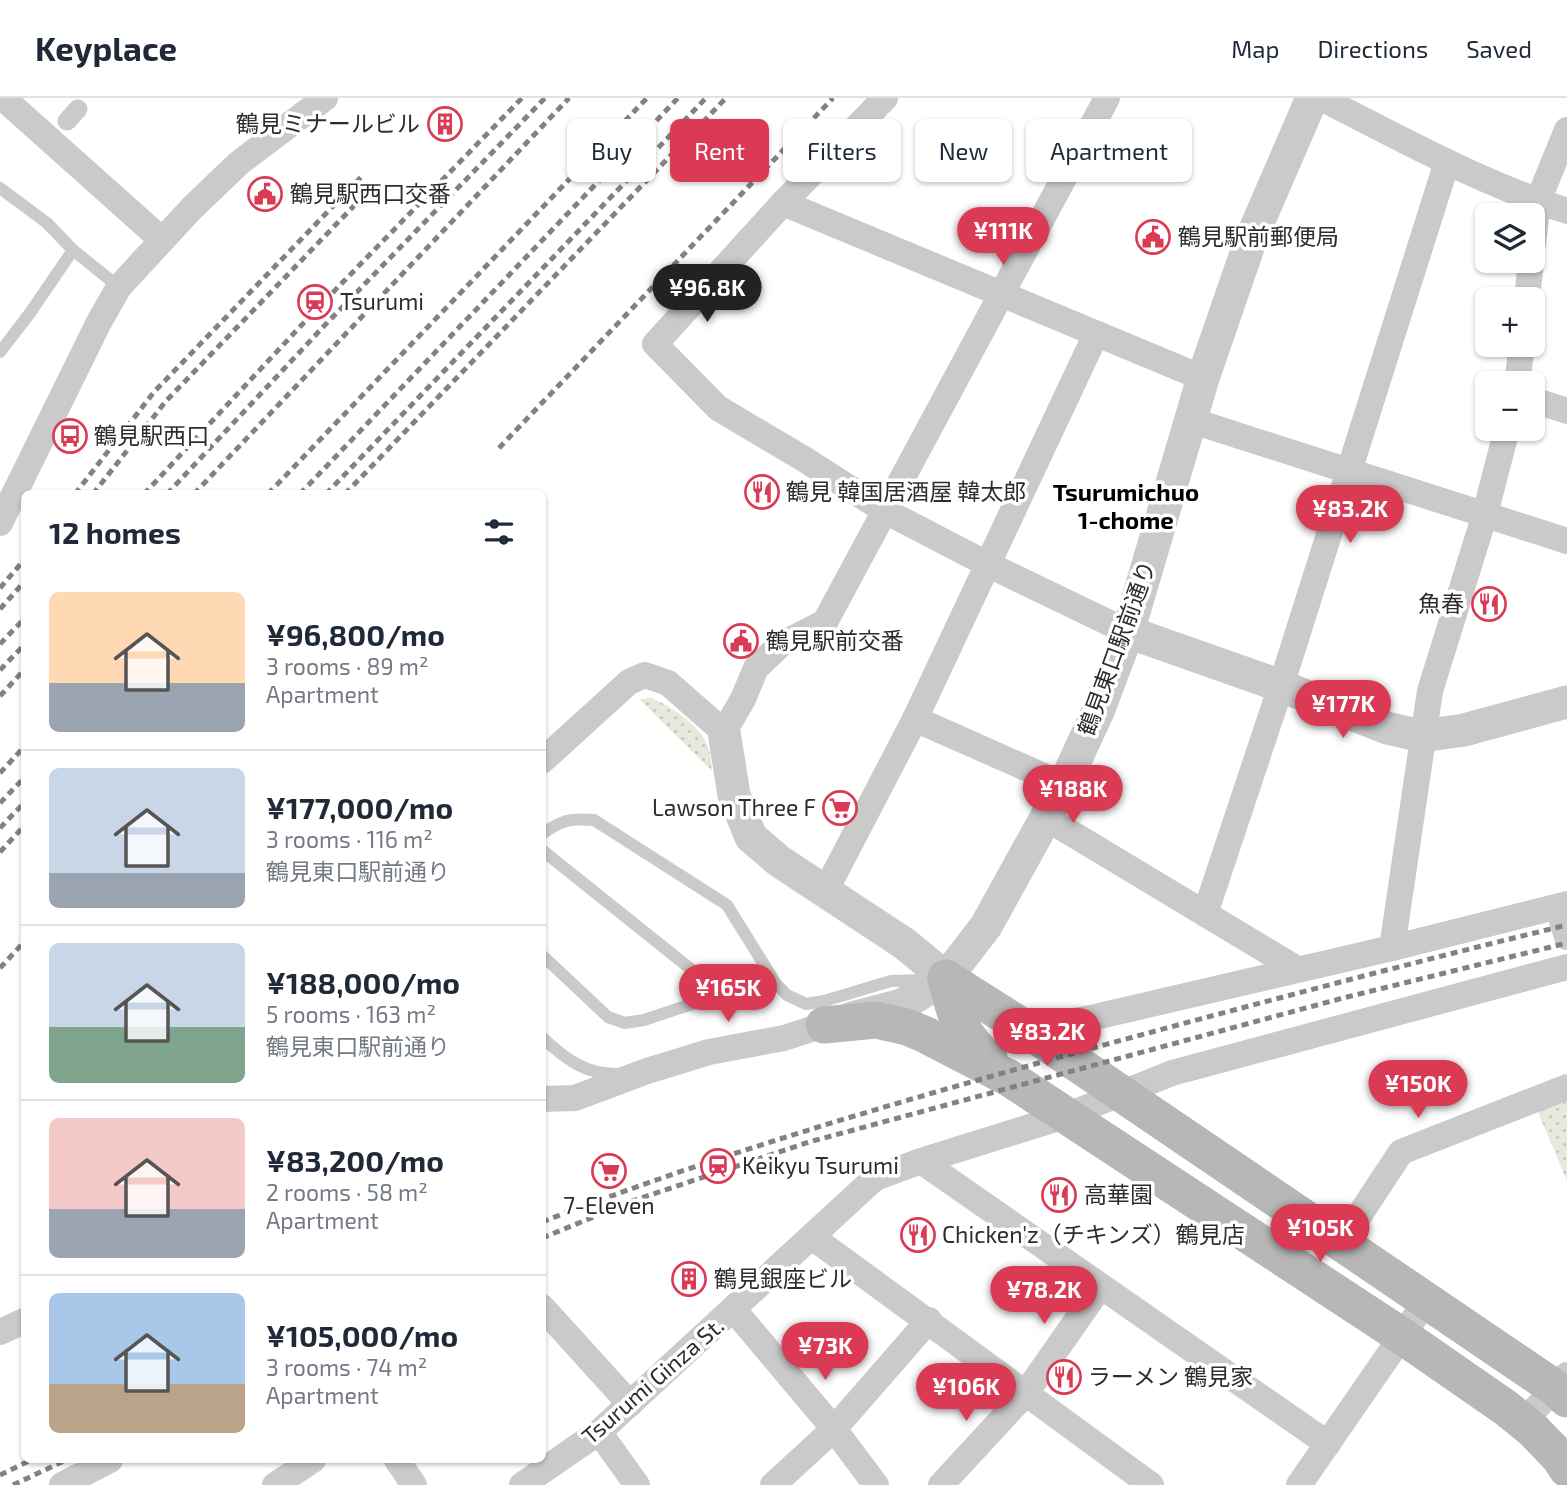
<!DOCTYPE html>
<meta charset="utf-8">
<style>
:root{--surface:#fff;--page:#f6f6f7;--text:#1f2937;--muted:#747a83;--line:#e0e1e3;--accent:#da3a53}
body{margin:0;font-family:"Exo 2","Noto Sans JP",sans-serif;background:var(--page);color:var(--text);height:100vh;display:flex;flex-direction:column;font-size:26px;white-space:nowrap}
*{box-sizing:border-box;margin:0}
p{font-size:23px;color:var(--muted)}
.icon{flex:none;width:38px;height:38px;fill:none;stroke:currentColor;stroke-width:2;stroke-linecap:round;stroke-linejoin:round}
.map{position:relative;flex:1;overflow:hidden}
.side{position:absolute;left:21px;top:392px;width:525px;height:973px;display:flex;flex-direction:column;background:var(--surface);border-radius:10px;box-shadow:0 2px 5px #0004}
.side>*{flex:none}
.guide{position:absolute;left:567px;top:21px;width:665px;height:63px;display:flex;gap:14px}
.fabs{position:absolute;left:1475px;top:105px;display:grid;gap:14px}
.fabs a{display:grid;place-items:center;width:70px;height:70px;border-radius:10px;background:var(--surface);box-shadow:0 2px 5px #0004;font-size:35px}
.price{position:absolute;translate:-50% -60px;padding:0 16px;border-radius:24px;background:var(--accent);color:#fff;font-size:23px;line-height:46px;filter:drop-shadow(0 2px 4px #0008)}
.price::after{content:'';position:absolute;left:50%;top:42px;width:21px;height:16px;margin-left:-10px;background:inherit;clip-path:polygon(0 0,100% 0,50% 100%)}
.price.on{background:#222;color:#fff}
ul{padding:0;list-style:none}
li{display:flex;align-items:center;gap:21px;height:175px;padding:0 28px}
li+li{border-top:2px solid var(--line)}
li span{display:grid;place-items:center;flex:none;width:196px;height:140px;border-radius:10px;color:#555}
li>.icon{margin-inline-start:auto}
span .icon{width:84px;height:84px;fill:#fffc;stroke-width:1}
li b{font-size:30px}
h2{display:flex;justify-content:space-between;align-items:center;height:84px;padding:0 28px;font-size:30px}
.pill{padding:0 24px;border-radius:10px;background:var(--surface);box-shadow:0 2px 5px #0004;font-size:24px;line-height:63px}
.pill.on{background:var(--accent);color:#fff}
header{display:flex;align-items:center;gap:42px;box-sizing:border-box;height:98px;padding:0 35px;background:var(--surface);border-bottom:2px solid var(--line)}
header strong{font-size:33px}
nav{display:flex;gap:38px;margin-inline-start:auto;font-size:24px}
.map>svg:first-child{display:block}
.grass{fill:url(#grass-dots)}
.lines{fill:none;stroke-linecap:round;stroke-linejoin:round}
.service{stroke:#cacaca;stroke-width:12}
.pedestrian{stroke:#cacaca;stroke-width:19}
.minor{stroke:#cacaca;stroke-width:26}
.tertiary{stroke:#cacaca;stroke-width:33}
.secondary{stroke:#b7b7b7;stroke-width:37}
.rail{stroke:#828282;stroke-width:5;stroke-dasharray:7 5;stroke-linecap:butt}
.labels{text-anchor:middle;stroke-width:7;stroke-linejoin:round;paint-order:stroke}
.poi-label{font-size:23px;fill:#2d2d2d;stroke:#fff;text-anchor:start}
.street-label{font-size:23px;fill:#2d2d2d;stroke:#fff}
.neighbourhood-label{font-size:24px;font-weight:bold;fill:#000;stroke:#fff}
</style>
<header>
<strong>Keyplace</strong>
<nav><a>Map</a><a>Directions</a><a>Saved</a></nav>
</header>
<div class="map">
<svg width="1567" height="1387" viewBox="0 0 1567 1387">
<defs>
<pattern id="grass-dots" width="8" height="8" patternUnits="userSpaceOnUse" patternTransform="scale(1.75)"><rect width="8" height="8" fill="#e5eadc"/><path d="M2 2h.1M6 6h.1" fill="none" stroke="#c5c9bd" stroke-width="1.8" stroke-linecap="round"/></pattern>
</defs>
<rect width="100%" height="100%" fill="#fff"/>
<!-- grass -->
<g class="grass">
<path d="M652 600C673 610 701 627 709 651 711 658 711 666 712 673L639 601Z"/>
<polygon points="1567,1002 1567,1083 1538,1014"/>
</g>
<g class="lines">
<!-- service -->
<g class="service">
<polyline points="0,90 47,125 73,152 119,189"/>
<polyline points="0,254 30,215 73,152"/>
<path d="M542 736C562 722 570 720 594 722L727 807 776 886 787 897 806 906 824 903 891 883 925 882"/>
<polyline points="542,752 722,896"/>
<polyline points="542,857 608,919 625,925 644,922 722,896 776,886"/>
<path d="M542 939C565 961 586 977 619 976"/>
</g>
<!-- pedestrian -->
<polyline class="pedestrian" points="67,23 78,11"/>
<!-- minor -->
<g class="minor">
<polyline points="3,0 162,142"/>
<polyline points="885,0 783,105 655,246 718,310 804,361 885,413 987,466 1128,534"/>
<path d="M1321 0C1401 41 1481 85 1567 113"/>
<polyline points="783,105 1203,280"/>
<polyline points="1533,145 1538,103 1567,32"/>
<polyline points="1527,201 1531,163"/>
<polyline points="1517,285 1522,247"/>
<polyline points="1533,302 1567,313"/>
<polyline points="1190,322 1567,443"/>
<polyline points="0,425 99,224 119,189 192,110 239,65 325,0"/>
<polyline points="915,621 1064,687"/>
<polyline points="542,663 629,584 645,577 668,585 724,634 743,601 756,570 780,547 825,524 1107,0"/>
<polyline points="1046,720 1297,871"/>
<polyline points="826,792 915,621 1096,236"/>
<polyline points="1558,809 1567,839"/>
<polyline points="1205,816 1281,588 1447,64"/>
<polyline points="1392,850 1430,593 1485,416 1507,331"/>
<polyline points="1026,931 1091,920 1392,850 1567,806"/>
<polyline points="542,1001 575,1000 647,973 709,954 784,940 824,927"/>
<polyline points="921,1063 1328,1346"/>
<polyline points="812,1139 1151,1387"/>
<polyline points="1341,1145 1401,1054 1567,989"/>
<polyline points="542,1209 630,1306"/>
<polyline points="734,1212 834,1331 876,1387"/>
<polyline points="0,1234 24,1223"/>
<polyline points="1523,1324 1567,1277"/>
<polyline points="599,1334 637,1387"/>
<polyline points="397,1362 414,1387"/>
<polyline points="62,1387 110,1362"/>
<polyline points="275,1387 313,1362"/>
<polyline points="522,1387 599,1334 875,1080 921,1063 1068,1017 1172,975 1567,869"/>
<polyline points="773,1387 834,1331 929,1222"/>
<polyline points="941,1387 1026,1295 1100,1189"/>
<polyline points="1299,1387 1426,1203"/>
</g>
<!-- tertiary -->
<g class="tertiary">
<polyline points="1128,534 1281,588 1387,630 1422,638 1464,632 1567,604"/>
<polyline points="724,634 734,697 751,739 779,763 905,846 946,880"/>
<polyline points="852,920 902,907 946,880 986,828 1064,687 1099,611 1128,534 1203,280 1251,141 1312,0"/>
</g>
<!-- secondary -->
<g class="secondary">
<polyline points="946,880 1026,931 1555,1290 1567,1301"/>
<path d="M946 880C956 920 959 935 990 963"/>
<polyline points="824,927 876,922 907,929 926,937 1009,980 1402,1238 1506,1310 1533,1332 1560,1360 1567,1371"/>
</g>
<!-- rail -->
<g class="rail">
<polyline points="499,350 833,0"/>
<polyline points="75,396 154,294 364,76"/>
<polyline points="93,396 166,303 374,87"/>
<polyline points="144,396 311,217 522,0"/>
<polyline points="167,396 324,228 545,0"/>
<polyline points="194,396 569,0"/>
<polyline points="268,396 647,0"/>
<polyline points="300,396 678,0"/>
<polyline points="326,396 706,0"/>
<polyline points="345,396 726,0"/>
<polyline points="0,490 24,462"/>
<polyline points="0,511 24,484"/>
<polyline points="0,546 24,521"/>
<polyline points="0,572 24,547"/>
<polyline points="0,598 24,572"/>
<polyline points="0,675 24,649"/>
<polyline points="0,705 24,680"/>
<polyline points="0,730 24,705"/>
<polyline points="0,754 24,728"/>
<polyline points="0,870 24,844"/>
<path d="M542 1124C725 1053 911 1000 1100 948 1255 906 1410 865 1567 827"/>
<polyline points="542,1140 635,1102 809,1044 1343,900 1567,845"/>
<polyline points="0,1377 31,1362"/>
<polyline points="13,1387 66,1362"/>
</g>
</g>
<!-- icons -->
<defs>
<g id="building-ring" transform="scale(1.75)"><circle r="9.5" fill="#fff" stroke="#da3a53" stroke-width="1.5"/><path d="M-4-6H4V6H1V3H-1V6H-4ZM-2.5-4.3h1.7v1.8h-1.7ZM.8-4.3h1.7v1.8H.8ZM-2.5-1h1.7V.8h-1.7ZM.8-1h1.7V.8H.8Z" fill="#da3a53"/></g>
<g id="civic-ring" transform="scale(1.75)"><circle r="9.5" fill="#fff" stroke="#da3a53" stroke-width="1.5"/><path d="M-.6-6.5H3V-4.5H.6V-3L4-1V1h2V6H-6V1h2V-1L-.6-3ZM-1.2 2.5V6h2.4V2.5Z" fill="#da3a53"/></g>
<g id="station-ring" transform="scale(1.75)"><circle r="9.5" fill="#fff" stroke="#da3a53" stroke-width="1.5"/><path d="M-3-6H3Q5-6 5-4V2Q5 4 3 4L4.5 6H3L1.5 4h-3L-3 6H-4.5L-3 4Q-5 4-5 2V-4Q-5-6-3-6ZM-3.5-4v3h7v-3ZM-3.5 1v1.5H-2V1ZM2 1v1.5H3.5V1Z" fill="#da3a53"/></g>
<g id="bus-ring" transform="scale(1.75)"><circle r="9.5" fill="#fff" stroke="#da3a53" stroke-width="1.5"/><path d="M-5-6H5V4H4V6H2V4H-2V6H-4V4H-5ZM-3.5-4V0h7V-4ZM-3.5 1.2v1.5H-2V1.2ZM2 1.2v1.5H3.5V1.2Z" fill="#da3a53"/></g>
<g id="restaurant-ring" transform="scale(1.75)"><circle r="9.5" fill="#fff" stroke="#da3a53" stroke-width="1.5"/><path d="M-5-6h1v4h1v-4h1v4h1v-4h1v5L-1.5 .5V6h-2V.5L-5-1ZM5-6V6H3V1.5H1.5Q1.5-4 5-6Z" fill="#da3a53"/></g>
<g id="supermarket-ring" transform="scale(1.75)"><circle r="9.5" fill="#fff" stroke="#da3a53" stroke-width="1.5"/><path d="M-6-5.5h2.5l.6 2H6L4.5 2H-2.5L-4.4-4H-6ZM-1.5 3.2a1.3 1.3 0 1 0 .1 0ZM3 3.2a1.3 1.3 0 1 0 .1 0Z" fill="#da3a53"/></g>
</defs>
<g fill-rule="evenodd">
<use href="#building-ring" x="445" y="26"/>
<use href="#civic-ring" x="265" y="96"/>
<use href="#civic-ring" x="1153" y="139"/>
<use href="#station-ring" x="315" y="204"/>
<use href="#bus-ring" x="70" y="338"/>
<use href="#restaurant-ring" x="762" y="394"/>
<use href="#restaurant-ring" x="1489" y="506"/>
<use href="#civic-ring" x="741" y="543"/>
<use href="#supermarket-ring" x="840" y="710"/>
<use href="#station-ring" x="718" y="1068"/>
<use href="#supermarket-ring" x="609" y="1073"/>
<use href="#restaurant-ring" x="1059" y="1097"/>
<use href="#restaurant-ring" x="918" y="1137"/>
<use href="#building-ring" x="689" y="1181"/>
<use href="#restaurant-ring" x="1064" y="1279"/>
</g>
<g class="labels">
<!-- poi labels -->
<g class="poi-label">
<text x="420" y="34" text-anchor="end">鶴見ミナールビル</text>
<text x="290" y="104">鶴見駅西口交番</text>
<text x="1178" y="147">鶴見駅前郵便局</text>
<text x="340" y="212">Tsurumi</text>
<text x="94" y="346">鶴見駅西口</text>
<text x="786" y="402">鶴見 韓国居酒屋 韓太郎</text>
<text x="1464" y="514" text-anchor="end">魚春</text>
<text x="766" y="551">鶴見駅前交番</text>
<text x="816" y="718" text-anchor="end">Lawson Three F</text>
<text x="742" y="1076">Keikyu Tsurumi</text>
<text x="1084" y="1105">高華園</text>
<text x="609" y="1116" text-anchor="middle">7-Eleven</text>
<text x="942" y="1145">Chicken'z（チキンズ）鶴見店</text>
<text x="714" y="1189">鶴見銀座ビル</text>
<text x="1088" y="1287">ラーメン 鶴見家</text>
</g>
<!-- street labels -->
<g class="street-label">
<text transform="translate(1117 550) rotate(-70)" y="8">鶴見東口駅前通り</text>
<text transform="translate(653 1283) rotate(-41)" y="8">Tsurumi Ginza St.</text>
</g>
<!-- neighbourhood labels -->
<g class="neighbourhood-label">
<text x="1126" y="403">Tsurumichuo<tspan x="1126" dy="28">1-chome</tspan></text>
</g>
</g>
</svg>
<div class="fabs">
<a><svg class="icon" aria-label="layers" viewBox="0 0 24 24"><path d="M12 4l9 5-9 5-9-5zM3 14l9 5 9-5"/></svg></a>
<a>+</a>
<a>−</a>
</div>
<b class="price" style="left:1003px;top:169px">¥111K</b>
<b class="price on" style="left:707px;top:226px">¥96.8K</b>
<b class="price" style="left:1350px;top:447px">¥83.2K</b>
<b class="price" style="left:1343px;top:642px">¥177K</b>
<b class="price" style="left:1073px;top:727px">¥188K</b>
<b class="price" style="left:728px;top:926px">¥165K</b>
<b class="price" style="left:1047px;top:970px">¥83.2K</b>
<b class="price" style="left:1418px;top:1022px">¥150K</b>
<b class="price" style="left:1320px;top:1166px">¥105K</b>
<b class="price" style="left:1044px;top:1228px">¥78.2K</b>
<b class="price" style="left:825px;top:1284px">¥73K</b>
<b class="price" style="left:966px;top:1325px">¥106K</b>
<div class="guide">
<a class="pill">Buy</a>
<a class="pill on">Rent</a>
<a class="pill">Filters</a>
<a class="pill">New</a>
<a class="pill">Apartment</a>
</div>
<section class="side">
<h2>12 homes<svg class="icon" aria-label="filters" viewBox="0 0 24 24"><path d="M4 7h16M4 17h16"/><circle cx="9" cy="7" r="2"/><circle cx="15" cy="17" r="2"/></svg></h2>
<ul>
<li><span style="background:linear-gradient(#ffd9b3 65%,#9aa5b1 0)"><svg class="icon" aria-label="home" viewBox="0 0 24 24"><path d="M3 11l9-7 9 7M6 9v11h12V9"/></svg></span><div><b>¥96,800/mo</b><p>3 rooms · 89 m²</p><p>Apartment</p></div></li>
<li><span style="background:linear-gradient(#c9d6e8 75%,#9aa5b1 0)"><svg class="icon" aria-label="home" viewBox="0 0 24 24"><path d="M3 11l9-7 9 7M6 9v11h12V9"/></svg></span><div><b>¥177,000/mo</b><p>3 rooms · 116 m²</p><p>鶴見東口駅前通り</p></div></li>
<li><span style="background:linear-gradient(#c9d6e8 60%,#7fa58c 0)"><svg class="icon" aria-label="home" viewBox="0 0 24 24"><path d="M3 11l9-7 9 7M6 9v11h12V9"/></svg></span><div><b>¥188,000/mo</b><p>5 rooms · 163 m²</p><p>鶴見東口駅前通り</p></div></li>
<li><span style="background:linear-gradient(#f6c9c9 65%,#9aa5b1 0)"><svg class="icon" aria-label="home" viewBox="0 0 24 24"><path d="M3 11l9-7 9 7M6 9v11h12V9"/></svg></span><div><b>¥83,200/mo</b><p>2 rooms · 58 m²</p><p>Apartment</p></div></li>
<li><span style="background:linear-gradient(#a9c7e8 65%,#b9a48a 0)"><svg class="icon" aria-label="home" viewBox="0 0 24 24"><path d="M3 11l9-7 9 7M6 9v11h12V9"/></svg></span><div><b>¥105,000/mo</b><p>3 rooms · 74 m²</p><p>Apartment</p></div></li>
</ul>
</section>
</div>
